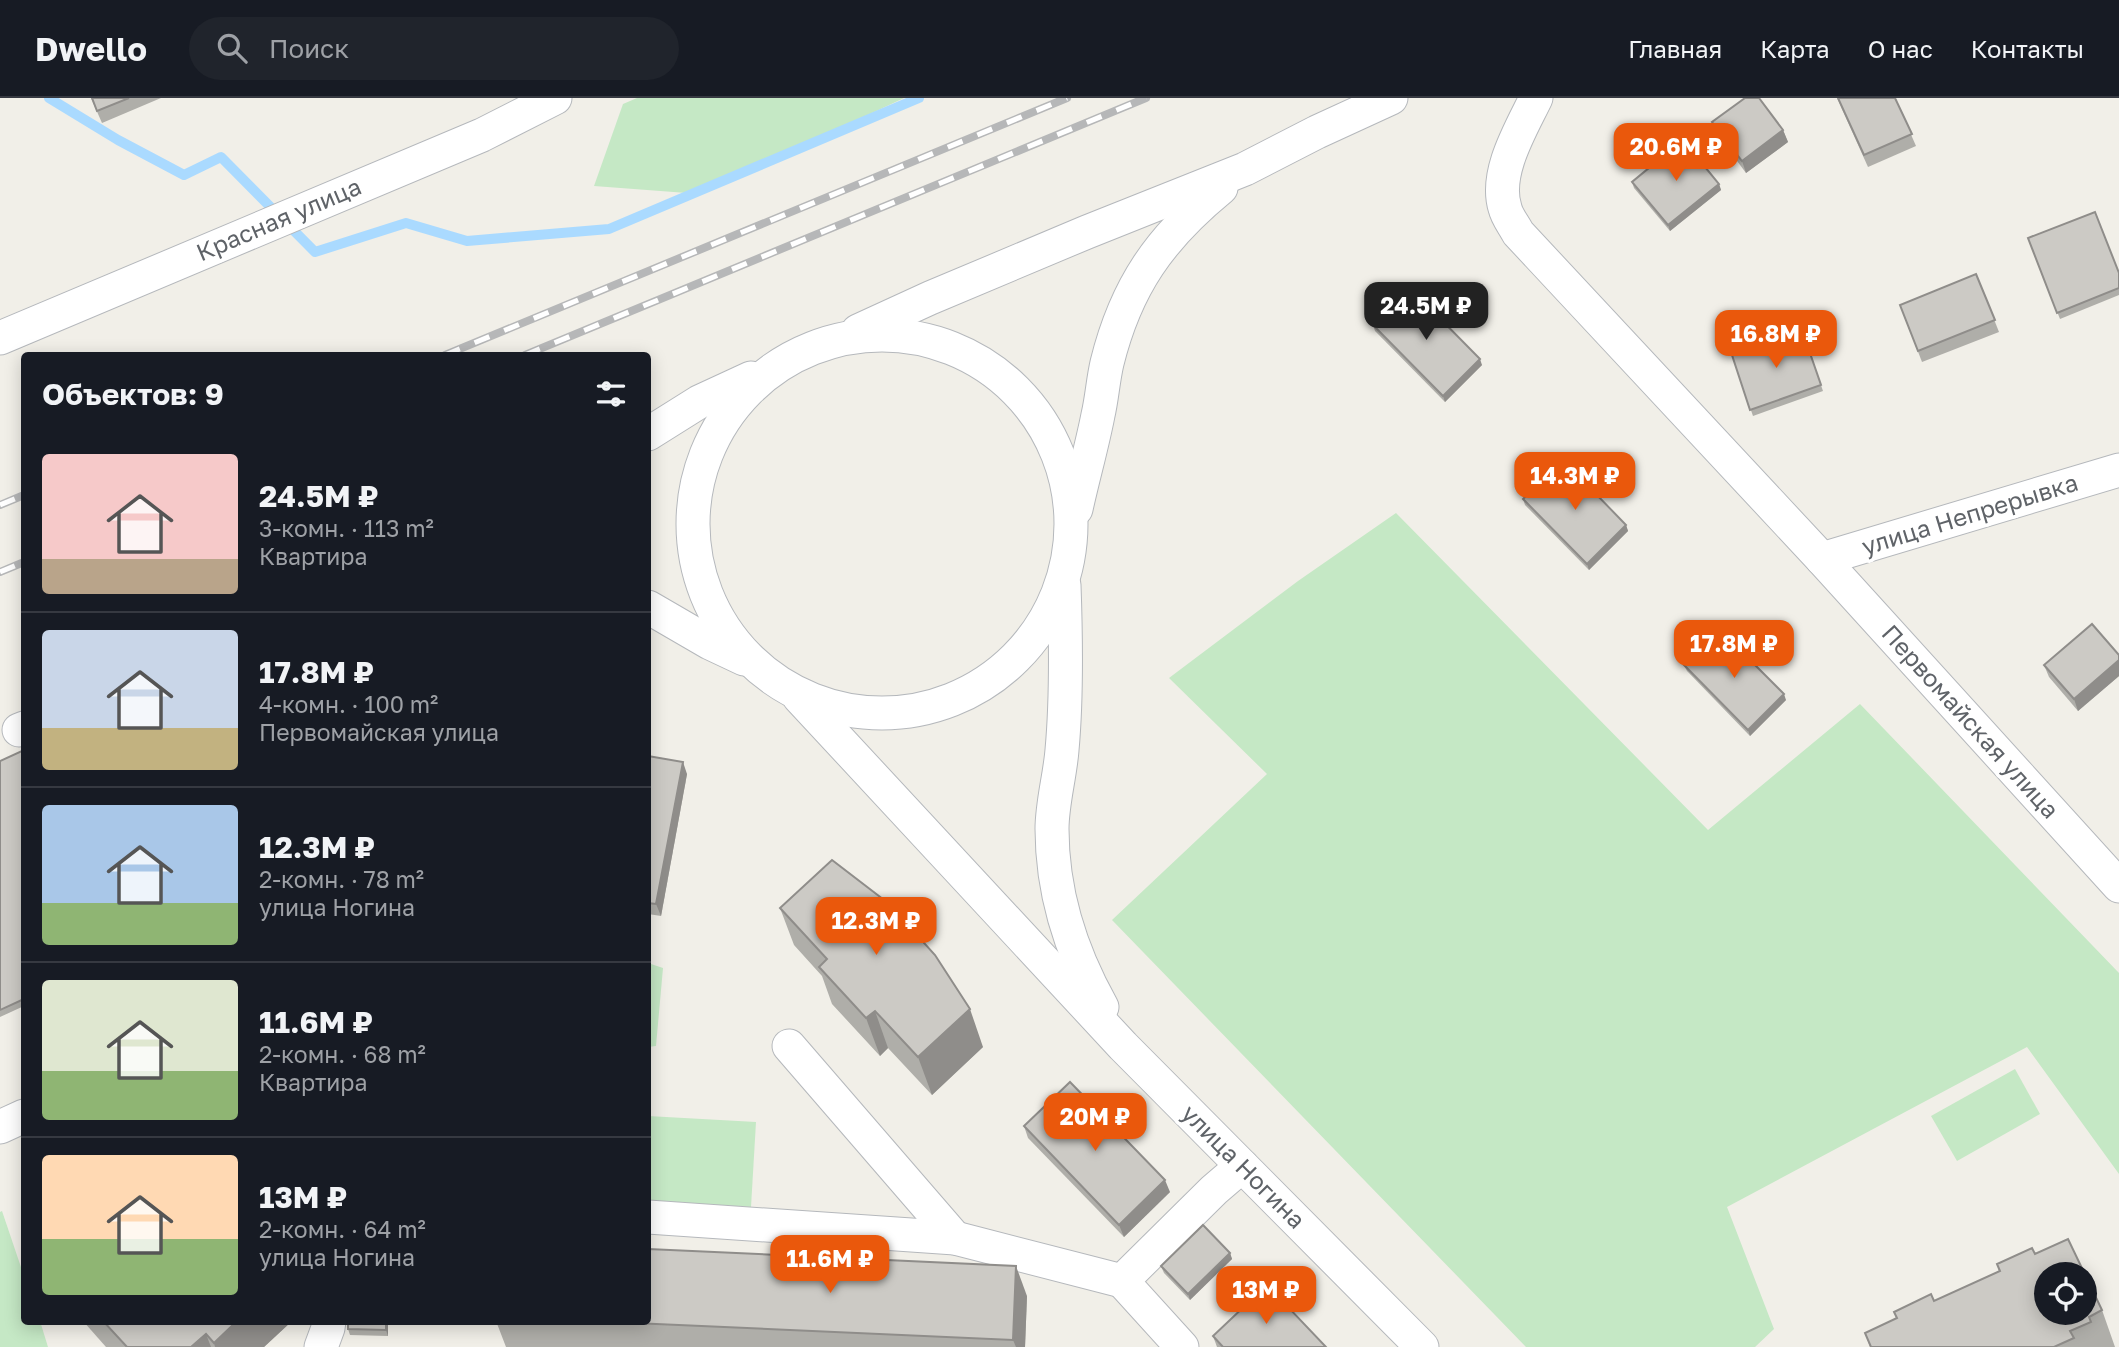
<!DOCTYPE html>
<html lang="ru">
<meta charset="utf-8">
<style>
:root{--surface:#171b24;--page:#20242c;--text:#f1f3f6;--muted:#9ea1a6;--line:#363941;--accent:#ea580c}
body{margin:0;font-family:"Golos Text",sans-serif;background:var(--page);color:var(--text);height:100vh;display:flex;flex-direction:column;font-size:26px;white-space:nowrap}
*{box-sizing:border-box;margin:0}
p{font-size:23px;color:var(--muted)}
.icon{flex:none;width:38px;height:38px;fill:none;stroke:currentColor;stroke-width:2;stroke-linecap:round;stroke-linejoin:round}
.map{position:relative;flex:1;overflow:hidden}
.drawer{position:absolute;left:21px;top:254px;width:630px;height:973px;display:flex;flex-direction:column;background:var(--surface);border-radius:7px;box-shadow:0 4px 18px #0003}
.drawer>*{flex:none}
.fabs{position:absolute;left:2034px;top:1164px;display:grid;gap:14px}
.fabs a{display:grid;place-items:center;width:63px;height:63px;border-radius:50%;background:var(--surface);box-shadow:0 4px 18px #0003;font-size:35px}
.price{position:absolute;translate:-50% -60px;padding:0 16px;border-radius:14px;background:var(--accent);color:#fff;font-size:23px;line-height:46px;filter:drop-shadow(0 2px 4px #0008)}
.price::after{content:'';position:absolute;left:50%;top:42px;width:21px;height:16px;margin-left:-10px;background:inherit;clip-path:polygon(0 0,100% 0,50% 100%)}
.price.current{background:#222;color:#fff}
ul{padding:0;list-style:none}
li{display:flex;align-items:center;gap:21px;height:175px;padding:0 21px}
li+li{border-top:2px solid var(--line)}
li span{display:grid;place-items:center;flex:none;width:196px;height:140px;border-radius:7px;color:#555}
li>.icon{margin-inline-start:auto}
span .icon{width:84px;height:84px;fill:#fffc;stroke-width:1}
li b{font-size:30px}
h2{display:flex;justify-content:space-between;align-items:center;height:84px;padding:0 21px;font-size:30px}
header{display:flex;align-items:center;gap:42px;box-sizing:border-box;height:98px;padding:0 35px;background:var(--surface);border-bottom:2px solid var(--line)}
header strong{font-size:33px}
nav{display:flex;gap:38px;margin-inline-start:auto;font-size:24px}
.search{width:490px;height:63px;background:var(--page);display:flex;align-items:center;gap:18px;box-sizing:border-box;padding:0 24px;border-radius:38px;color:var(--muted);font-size:26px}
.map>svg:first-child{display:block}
.green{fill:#c5e8c5}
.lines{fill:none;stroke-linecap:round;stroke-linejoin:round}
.stream{stroke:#aadaff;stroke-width:10}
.minor-casing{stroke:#b5b8bc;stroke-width:35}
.minor{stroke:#fff;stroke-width:33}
.rail-casing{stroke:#b6b7b8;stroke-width:8}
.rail{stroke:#fff;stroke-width:5;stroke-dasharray:16;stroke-linecap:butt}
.wall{fill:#afaea9}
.shaded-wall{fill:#8f8d8a}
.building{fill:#cccac5;stroke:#8f8d8a;stroke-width:2;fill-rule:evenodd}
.labels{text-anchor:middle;stroke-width:7;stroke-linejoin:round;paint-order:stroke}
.street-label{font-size:24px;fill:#5f6368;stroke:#fff}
</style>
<header>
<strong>Dwello</strong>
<div class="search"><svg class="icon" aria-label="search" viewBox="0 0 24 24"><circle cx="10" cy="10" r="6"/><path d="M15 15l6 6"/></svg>Поиск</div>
<nav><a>Главная</a><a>Карта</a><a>О нас</a><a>Контакты</a></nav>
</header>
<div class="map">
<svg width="2119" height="1249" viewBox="0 0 2119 1249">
<rect width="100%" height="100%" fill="#f1efe8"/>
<!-- green -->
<g class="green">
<polygon points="637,0 904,0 700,96 594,88 623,6"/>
<polygon points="1396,415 1708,732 1860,606 2119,875 2119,1076 2027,949 1727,1109 1774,1231 1755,1249 1526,1249 1112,822 1267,676 1169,580 1298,483"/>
<polygon points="648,865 663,870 656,948 648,949"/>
<polygon points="2015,971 2040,1016 1957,1063 1931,1018"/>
<polygon points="648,1018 756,1024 751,1109 648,1103"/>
<polygon points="2,1113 24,1178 24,1223 40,1223 48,1249 0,1249 0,1114"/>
</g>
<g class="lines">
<!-- stream -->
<polyline class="stream" points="49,0 118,42 184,77 221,59 315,154 406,125 467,143 609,131 919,0"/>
<!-- minor casing -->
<g class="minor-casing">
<g id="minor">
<path d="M1536 0C1521 31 1494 75 1505 110 1507 119 1514 127 1518 135L1822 461 2119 788"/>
<polyline points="858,233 930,200 1087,134 1245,71 1317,34 1391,0"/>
<circle cx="882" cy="426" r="189"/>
<polyline points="0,240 482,37 555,0"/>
<polyline points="648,336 699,304 751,280"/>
<path d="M1076 411C1083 379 1092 348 1098 317 1102 300 1103 282 1107 265 1126 188 1160 140 1221 90"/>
<polyline points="1822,461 2119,372"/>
<path d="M1064 487C1066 542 1067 597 1062 652 1060 678 1052 705 1052 731 1052 795 1071 854 1102 909"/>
<polyline points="648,509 710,545 744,561"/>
<polyline points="799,599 1123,948 1422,1249"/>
<polyline points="19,632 24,630"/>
<polyline points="789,948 955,1140"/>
<polyline points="0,1029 24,1018"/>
<polyline points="648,1119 955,1140 1122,1183 1214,1092 1242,1068"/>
<polyline points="1122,1183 1182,1249"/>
<polyline points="321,1249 328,1230 329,1223"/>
</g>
</g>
<!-- minor -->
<use href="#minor" class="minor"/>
<!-- rail casing -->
<g class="rail-casing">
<g id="rail">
<polyline points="445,257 1067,0"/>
<polyline points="525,257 1146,0"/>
<polyline points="0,407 24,397"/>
<polyline points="0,474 24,464"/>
</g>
</g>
<!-- rail -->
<use href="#rail" class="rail"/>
</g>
<!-- wall -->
<g class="wall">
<polygon points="91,0 161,0 102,25"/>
<polygon points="1837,0 1895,0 1916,48 1868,69"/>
<polygon points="1712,24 1783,32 1788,44 1746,75 1717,36"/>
<polygon points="1632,84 1719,86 1721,92 1670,133 1634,90"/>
<polygon points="2028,140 2119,175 2119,197 2060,221"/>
<polygon points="1976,176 1999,234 1922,264 1900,207"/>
<polygon points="1373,227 1482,267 1445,304 1375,233"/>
<polygon points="1802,232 1823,293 1753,318 1732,257"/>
<polygon points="1523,401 1626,427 1628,433 1589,472 1525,407"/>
<polygon points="2119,557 2119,578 2078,613 2049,579 2044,567"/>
<polygon points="1684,567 1786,602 1750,638 1687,573"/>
<polygon points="24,652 24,908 0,919 0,663"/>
<polygon points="648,658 687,676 661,818 648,816"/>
<polygon points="780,810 983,949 932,997 888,950 880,958 832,906 822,878 794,847"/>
<polygon points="1024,1028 1170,1094 1124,1139 1028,1040"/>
<polygon points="1230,1155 1232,1161 1190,1202 1164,1175 1161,1168"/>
<polygon points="2035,1156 2102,1212 2115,1249 1870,1249 1865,1235 1897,1221 1894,1214 1934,1203 1999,1173 1997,1166"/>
<polygon points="1027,1198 1025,1249 506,1249 496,1223 648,1223"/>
<polygon points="83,1223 292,1223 264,1249 106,1249"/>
<polygon points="348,1223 388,1223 388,1238 350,1237 348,1231"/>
<polygon points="1213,1238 1326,1249 1217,1249"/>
</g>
<!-- shaded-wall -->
<g class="shaded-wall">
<polygon points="1783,32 1788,44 1746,75 1742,63"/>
<polygon points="1719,86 1721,92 1670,133 1668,127"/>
<polygon points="1480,261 1482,267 1445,304 1443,298"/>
<polygon points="1626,427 1628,433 1589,472 1587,466"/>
<polygon points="2119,562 2119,578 2078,613 2074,601"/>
<polygon points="1784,596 1786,602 1750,638 1748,632"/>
<polygon points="683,664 687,676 661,818 656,806"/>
<polygon points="970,911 983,949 932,997 918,959"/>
<polygon points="875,913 888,950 880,958 866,920"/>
<polygon points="1165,1082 1170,1094 1124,1139 1119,1127"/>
<polygon points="1230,1155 1232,1161 1190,1202 1188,1196"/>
<polygon points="1016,1168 1027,1198 1025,1249 1016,1249 1013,1242"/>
<polygon points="237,1223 292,1223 264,1249 215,1249 214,1245"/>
<polygon points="386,1223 388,1223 388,1238 386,1232"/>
<polygon points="206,1236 211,1249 191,1249"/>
</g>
<!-- building -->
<g class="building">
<polygon points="92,0 129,0 97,13"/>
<polygon points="1745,0 1759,0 1783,32 1742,63 1712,24"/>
<polygon points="1838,0 1895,0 1912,36 1864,57"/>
<polygon points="1683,42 1719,86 1668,127 1632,84"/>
<polygon points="2095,114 2119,175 2119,190 2057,215 2028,140"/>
<polygon points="1976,176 1995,222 1918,253 1900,207"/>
<polygon points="1410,190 1480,261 1443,298 1373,227"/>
<polygon points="1802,232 1821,287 1750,312 1732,257"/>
<polygon points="1563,362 1626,427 1587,466 1523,401"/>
<polygon points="2092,526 2119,557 2119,562 2074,601 2044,567"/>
<polygon points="1720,532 1784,596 1748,632 1684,567"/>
<polygon points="24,652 24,901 0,912 0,663"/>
<polygon points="648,658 683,664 656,806 648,805"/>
<polygon points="832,762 888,805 935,857 970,911 918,959 875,913 866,920 843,895 819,869 827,861 780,810"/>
<polygon points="1070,984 1165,1082 1119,1127 1024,1028"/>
<polygon points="1203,1127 1230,1155 1188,1196 1161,1168"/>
<path d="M2068 1141 2102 1212 2089 1219 2091 1224 2070 1233 2074 1240 2054 1249H1871L1865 1235 1897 1220 1894 1214 1931 1196 1934 1203 2000 1173 1997 1166 2032 1150 2035 1156ZM2046 1176H2084V1214H2046Z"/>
<polygon points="648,1151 1016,1168 1013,1242 588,1223 648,1223"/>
<polygon points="1267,1187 1326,1249 1223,1249 1213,1238"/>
<polygon points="103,1223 237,1223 214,1245 206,1236 191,1249 127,1249"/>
<polygon points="348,1223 386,1223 386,1232 348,1231"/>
</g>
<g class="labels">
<!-- street labels -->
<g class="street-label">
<text transform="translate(279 122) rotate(-23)" y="8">Красная улица</text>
<text transform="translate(1970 417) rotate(-17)" y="8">улица Непрерывка</text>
<text transform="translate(1970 624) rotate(48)" y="8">Первомайская улица</text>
<text transform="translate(1243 1069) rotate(45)" y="8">улица Ногина</text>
</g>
</g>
</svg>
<div class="fabs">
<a><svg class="icon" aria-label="locate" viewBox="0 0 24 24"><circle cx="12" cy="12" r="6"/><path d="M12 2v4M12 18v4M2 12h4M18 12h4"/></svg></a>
</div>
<b class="price" style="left:1676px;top:85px">20.6M ₽</b>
<b class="price current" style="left:1426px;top:244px">24.5M ₽</b>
<b class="price" style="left:1776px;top:272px">16.8M ₽</b>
<b class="price" style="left:1575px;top:414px">14.3M ₽</b>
<b class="price" style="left:1734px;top:582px">17.8M ₽</b>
<b class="price" style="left:876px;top:859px">12.3M ₽</b>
<b class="price" style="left:1095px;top:1055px">20M ₽</b>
<b class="price" style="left:830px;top:1197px">11.6M ₽</b>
<b class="price" style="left:1266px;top:1228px">13M ₽</b>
<section class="drawer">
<h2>Объектов: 9<svg class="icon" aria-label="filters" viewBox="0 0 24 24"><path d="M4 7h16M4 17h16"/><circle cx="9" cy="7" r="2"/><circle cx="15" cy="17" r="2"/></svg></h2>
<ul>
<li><span style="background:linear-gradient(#f6c9c9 75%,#b9a48a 0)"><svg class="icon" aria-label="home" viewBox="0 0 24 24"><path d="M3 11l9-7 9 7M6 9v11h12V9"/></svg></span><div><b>24.5M ₽</b><p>3-комн. · 113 m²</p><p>Квартира</p></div></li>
<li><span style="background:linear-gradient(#c9d6e8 70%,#c2b280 0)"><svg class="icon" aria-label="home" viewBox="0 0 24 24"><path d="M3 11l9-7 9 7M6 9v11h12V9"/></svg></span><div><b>17.8M ₽</b><p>4-комн. · 100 m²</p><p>Первомайская улица</p></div></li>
<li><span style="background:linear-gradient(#a9c7e8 70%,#8fb573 0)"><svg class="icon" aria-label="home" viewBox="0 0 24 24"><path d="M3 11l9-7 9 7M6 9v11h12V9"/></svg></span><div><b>12.3M ₽</b><p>2-комн. · 78 m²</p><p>улица Ногина</p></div></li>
<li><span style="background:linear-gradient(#dfe7d0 65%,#8fb573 0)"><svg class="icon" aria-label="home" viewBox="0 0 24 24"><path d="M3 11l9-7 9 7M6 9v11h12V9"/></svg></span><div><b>11.6M ₽</b><p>2-комн. · 68 m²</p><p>Квартира</p></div></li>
<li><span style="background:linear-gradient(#ffd9b3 60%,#8fb573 0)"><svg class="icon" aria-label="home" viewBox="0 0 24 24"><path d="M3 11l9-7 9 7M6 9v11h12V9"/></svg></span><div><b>13M ₽</b><p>2-комн. · 64 m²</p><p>улица Ногина</p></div></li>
</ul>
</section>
</div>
